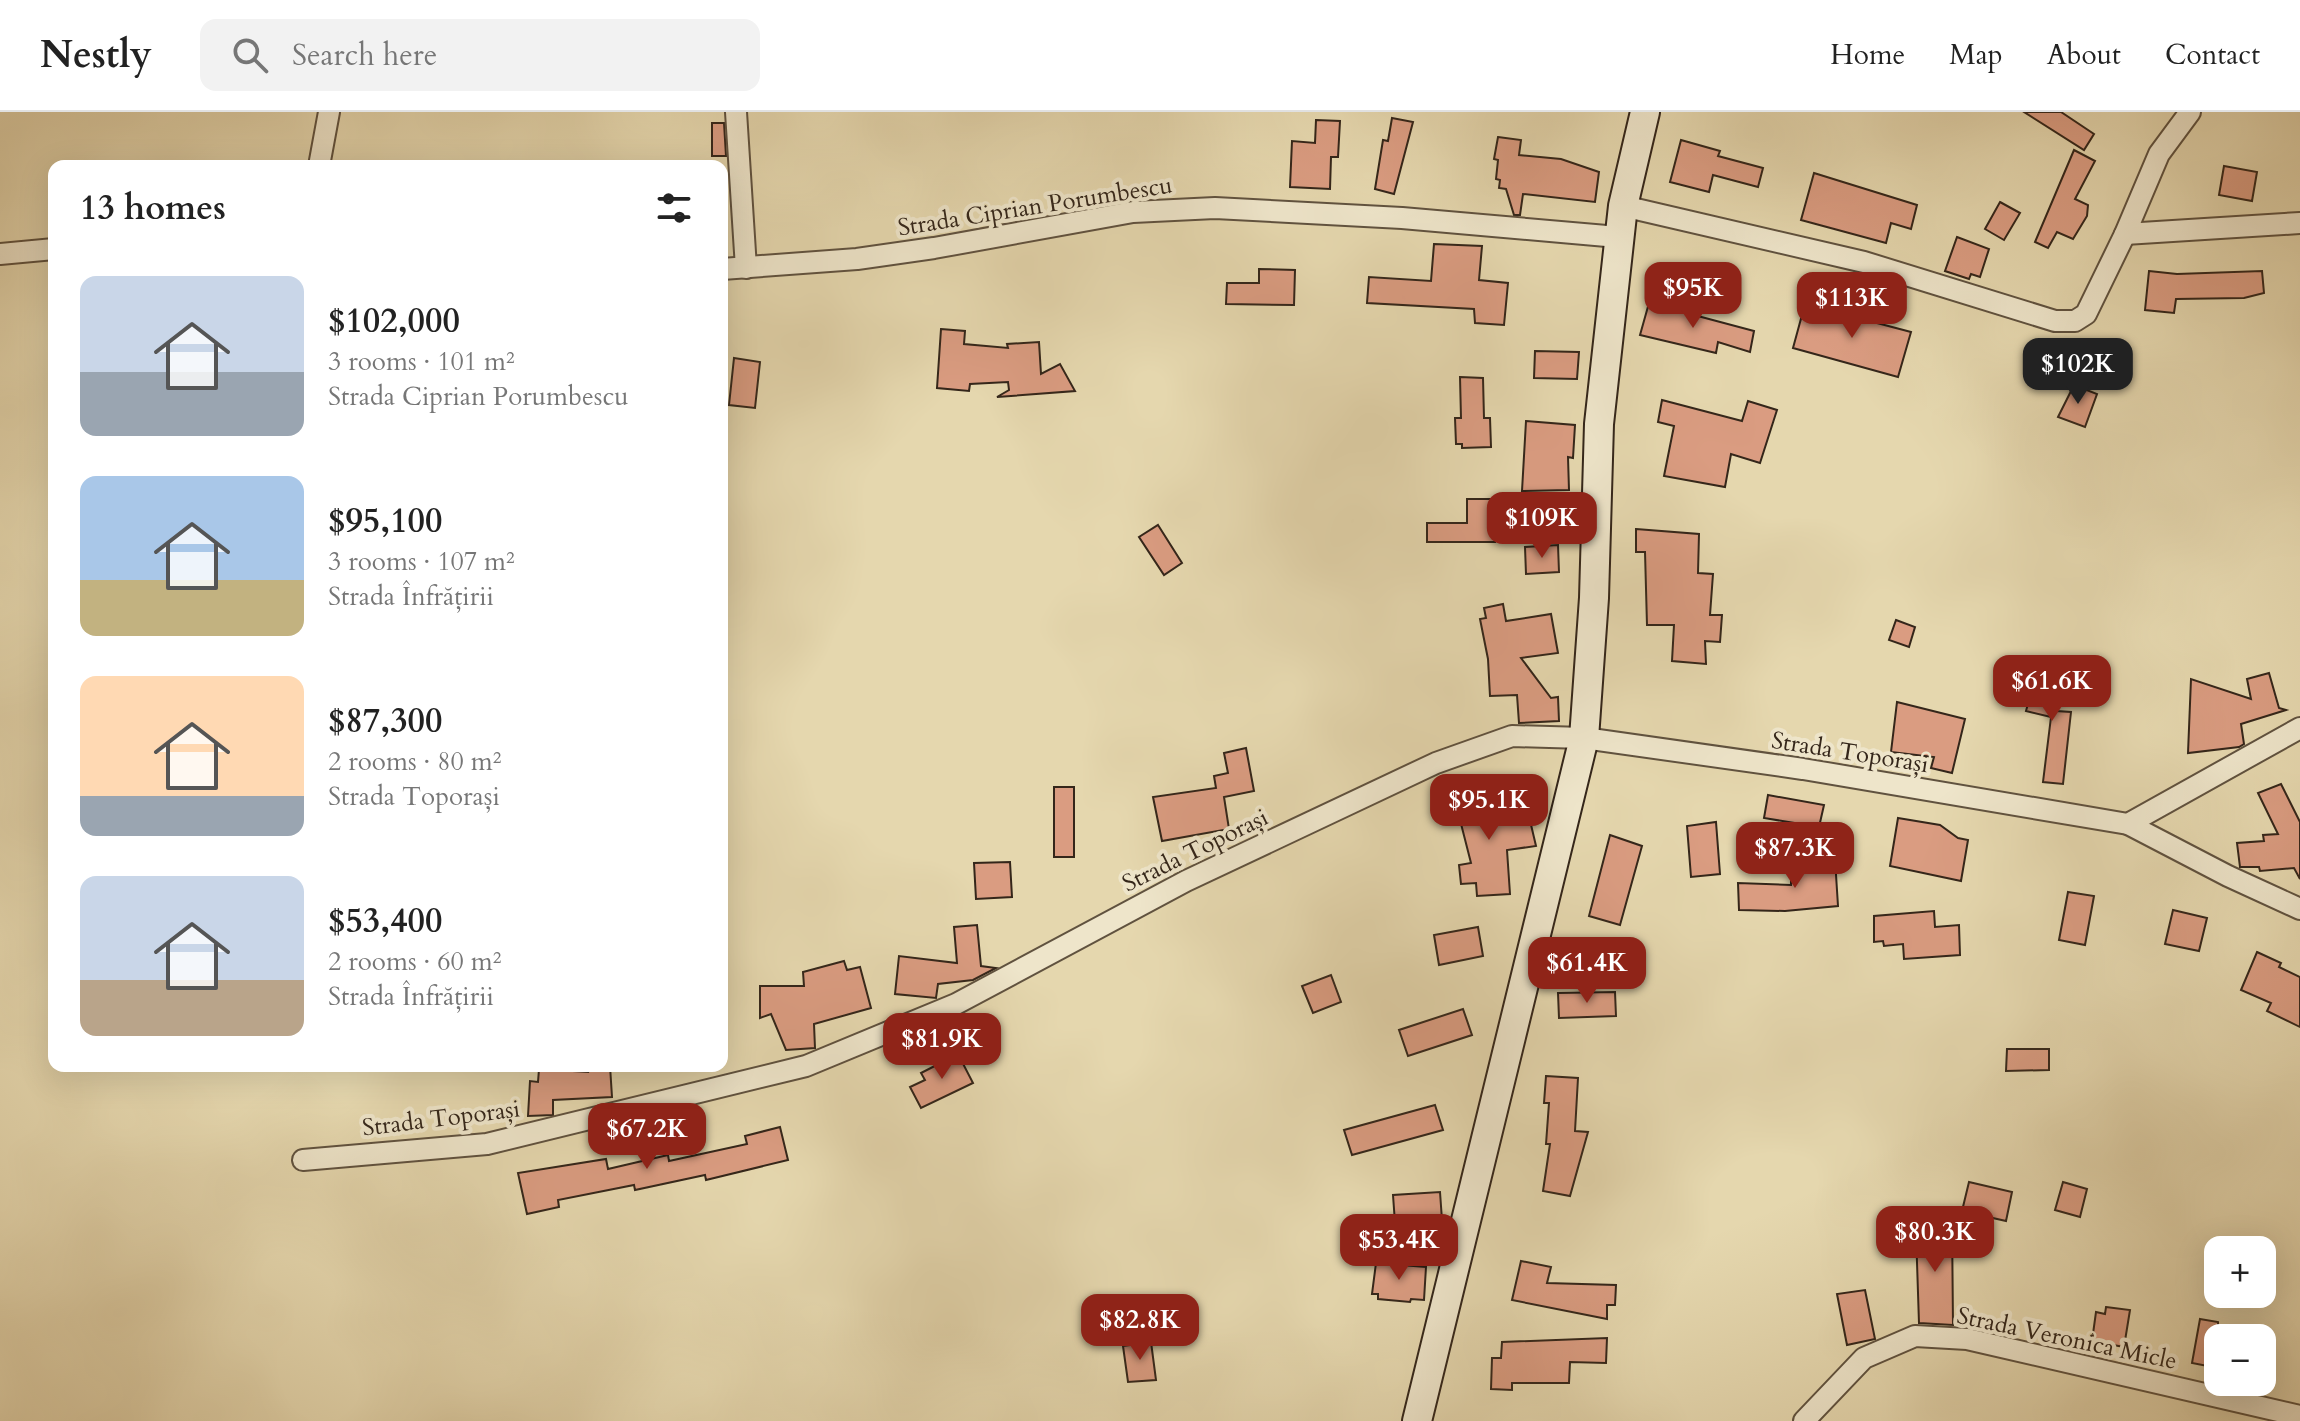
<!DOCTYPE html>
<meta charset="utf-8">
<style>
:root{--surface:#fff;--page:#f2f2f2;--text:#222;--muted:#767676;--line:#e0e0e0;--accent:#8f2418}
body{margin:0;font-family:Cardo,serif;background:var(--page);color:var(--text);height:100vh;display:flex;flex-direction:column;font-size:30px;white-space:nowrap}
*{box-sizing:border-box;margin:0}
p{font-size:26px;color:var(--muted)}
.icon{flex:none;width:44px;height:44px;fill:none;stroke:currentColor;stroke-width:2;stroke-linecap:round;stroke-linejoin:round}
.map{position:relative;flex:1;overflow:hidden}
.drawer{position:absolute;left:48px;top:48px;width:680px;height:912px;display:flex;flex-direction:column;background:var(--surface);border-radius:16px;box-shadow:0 8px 32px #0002}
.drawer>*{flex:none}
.fabs{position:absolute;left:2204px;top:1124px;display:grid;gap:16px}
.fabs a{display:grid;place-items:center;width:72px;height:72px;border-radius:16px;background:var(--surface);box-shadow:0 8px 32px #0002;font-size:40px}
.price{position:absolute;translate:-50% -68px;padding:0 18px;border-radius:16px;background:var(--accent);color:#fff;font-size:26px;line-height:52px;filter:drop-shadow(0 2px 4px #0008)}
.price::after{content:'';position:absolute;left:50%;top:48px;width:24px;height:18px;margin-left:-12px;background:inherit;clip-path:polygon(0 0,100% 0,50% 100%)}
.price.current{background:#222;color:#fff}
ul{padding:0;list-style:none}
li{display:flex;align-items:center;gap:24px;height:200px;padding:0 32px}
li span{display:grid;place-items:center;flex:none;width:224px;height:160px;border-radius:16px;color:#555}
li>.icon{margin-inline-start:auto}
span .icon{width:96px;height:96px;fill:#fffc;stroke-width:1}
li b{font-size:34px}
h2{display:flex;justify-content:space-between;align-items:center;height:96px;padding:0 32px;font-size:34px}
header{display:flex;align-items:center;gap:48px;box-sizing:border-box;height:112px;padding:0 40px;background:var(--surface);border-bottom:2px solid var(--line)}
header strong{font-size:38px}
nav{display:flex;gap:44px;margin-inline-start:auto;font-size:28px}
.search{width:560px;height:72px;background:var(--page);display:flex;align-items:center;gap:20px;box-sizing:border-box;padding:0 28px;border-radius:16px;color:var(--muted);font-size:30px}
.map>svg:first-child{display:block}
.building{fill:#da9c81;stroke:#34261a;stroke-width:2}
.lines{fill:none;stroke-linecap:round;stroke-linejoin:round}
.street-casing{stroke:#60523f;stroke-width:24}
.secondary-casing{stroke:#34261a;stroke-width:32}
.street{stroke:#eee5ca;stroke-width:20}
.secondary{stroke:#eee5ca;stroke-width:28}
.labels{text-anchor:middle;stroke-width:8;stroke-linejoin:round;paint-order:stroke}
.street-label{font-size:24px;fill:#34261a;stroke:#eee5ca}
</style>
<header>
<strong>Nestly</strong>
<div class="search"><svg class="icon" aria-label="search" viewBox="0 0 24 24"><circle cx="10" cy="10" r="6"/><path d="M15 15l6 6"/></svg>Search here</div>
<nav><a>Home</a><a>Map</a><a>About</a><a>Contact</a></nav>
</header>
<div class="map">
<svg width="2300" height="1309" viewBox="0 0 2300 1309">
<rect width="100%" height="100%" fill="#e5d7ae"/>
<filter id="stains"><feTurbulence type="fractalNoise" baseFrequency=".0025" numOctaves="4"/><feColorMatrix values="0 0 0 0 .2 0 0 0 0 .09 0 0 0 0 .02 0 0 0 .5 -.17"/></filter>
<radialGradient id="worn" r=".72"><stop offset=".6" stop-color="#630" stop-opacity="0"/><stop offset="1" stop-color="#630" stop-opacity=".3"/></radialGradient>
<!-- building -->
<g class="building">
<polygon points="2024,0 2061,0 2094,22 2084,38"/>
<polygon points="1392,6 1413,10 1394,82 1375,77 1383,28 1388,29"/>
<polygon points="1316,8 1340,9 1338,45 1331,45 1330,77 1290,75 1292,29 1315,31"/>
<polygon points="712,11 724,11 726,44 712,44"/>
<polygon points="1498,25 1521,28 1519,43 1561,47 1599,60 1595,90 1523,82 1520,103 1514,103 1506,77 1499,76 1500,68 1496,67 1498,48 1494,47"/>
<polygon points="1681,28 1720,39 1718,44 1763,56 1758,75 1713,63 1709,80 1670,70"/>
<polygon points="2074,38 2095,49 2075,87 2088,93 2087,104 2073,127 2057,120 2048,136 2035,130"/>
<polygon points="2224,54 2257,60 2252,89 2219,83"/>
<polygon points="1814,61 1917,93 1911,117 1891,111 1886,131 1801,108"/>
<polygon points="2000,90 2020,101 2004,128 1985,117"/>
<polygon points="1957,125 1989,137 1980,165 1971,162 1969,167 1945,159"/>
<polygon points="1434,132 1482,134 1479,168 1508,171 1504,213 1475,211 1474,197 1367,191 1369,165 1431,169"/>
<polygon points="1259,157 1295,158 1294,193 1226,192 1227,171 1259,171"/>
<polygon points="2149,159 2177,162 2262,159 2264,181 2244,186 2176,187 2174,201 2145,198"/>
<polygon points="1649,191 1754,219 1750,240 1718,230 1716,241 1640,223"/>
<polygon points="1805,192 1911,220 1898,265 1793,236"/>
<polygon points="941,217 965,219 964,232 1008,236 1007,232 1039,230 1041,262 1060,252 1075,279 997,285 1009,278 1008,270 970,272 969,279 937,276"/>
<polygon points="1535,239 1579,240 1577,267 1534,266"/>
<polygon points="734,246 760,250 755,296 729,293"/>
<polygon points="1460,265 1483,266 1484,306 1490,306 1491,335 1462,336 1462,332 1456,332 1455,306 1461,306"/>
<polygon points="2074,273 2097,282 2085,315 2058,305"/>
<polygon points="1662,288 1742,309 1748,289 1777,298 1760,351 1731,342 1725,375 1664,364 1674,314 1658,310"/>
<polygon points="1526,309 1575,313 1573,346 1568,345 1569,378 1522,379"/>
<polygon points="1467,387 1493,387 1495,430 1427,430 1427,411 1467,411"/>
<polygon points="1158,413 1182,451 1164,463 1139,425"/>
<polygon points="1636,417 1699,422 1698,461 1713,462 1710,503 1722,503 1720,530 1705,529 1706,552 1672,549 1674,513 1647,513 1645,440 1636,440"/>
<polygon points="1558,433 1559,460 1526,462 1525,435"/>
<polygon points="1503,492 1506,509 1551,502 1558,541 1521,546 1551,586 1558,585 1559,609 1519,611 1517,583 1490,584 1488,547 1480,507 1486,506 1484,496"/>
<polygon points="1896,508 1915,515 1909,535 1889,528"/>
<polygon points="2037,559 2066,567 2057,599 2071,600 2063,672 2043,670 2051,605 2026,599"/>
<polygon points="2269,561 2279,596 2286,598 2241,612 2244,632 2239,635 2188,641 2191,567 2251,587 2247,567"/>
<polygon points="1897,590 1965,607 1952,661 1931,656 1934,645 1891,640"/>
<polygon points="1246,636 1254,679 1224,685 1229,717 1162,729 1153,685 1216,676 1214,664 1228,661 1224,641"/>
<polygon points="2281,672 2300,710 2300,767 2294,756 2260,759 2259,755 2240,755 2237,731 2264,729 2263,723 2278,722 2258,681"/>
<polygon points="1473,674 1475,682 1481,681 1488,707 1528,700 1536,734 1507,738 1510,782 1477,784 1476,771 1461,772 1459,753 1471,751 1458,700 1454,701 1448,682"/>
<rect x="1054" y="675" width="20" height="70"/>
<polygon points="1768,683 1824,693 1819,715 1764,706"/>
<polygon points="1898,706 1940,713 1958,726 1968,728 1961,769 1890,754"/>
<polygon points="1716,710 1720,762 1691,765 1687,714"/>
<polygon points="1610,723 1642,734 1620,813 1589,804"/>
<polygon points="1835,747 1838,794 1785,799 1739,798 1738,771 1791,773 1791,760 1796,759 1796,750"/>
<polygon points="1010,750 1012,785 976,787 974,751"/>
<polygon points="2068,780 2094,784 2085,833 2059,828"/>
<polygon points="2173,798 2207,806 2199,839 2165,832"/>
<polygon points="1934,799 1935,815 1959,813 1960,843 1904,847 1903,832 1884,834 1883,829 1874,830 1874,804"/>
<polygon points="977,813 981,854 996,856 973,868 938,872 936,886 895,882 899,844 957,851 954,815"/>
<polygon points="1478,815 1483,844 1439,853 1434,823"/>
<polygon points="2257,840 2281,851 2279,855 2300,865 2300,915 2267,899 2271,891 2241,878"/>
<polygon points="844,849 847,858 860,855 871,896 814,912 815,936 786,938 771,902 760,906 760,874 804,874 803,860"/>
<polygon points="1331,863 1341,890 1313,901 1302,874"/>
<polygon points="1615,880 1616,904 1559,906 1558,881"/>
<polygon points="1463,897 1472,923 1408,944 1399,918"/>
<polygon points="2007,937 2049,937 2049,958 2006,959"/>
<polygon points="958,942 973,971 921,996 910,975 925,968 921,961"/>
<polygon points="587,954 610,954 612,985 553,988 553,1003 528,1004 530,969 538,970 539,957 588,960"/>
<polygon points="1546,964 1578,966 1575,1019 1588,1020 1570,1084 1543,1079 1550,1032 1546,1032 1549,991 1544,991"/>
<polygon points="1435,993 1443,1018 1352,1043 1344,1018"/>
<polygon points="780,1015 788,1048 706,1068 705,1063 635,1078 634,1073 558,1088 559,1095 527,1102 518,1061 606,1047 608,1057 668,1043 669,1049 747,1032 745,1024"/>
<polygon points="1969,1070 2012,1080 2006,1109 1962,1099"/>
<polygon points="2063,1070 2087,1077 2080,1105 2055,1098"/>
<polygon points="1440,1080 1442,1108 1395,1111 1393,1083"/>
<polygon points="1952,1109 1953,1213 1919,1211 1916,1120 1930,1119 1930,1111"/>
<polygon points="1521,1149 1551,1155 1547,1171 1616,1173 1615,1193 1607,1193 1607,1207 1512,1188"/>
<polygon points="1376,1151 1426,1155 1424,1188 1411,1187 1410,1190 1378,1187 1378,1182 1372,1182"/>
<polygon points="1865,1178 1875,1227 1847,1233 1837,1182"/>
<polygon points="2106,1195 2130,1198 2124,1235 2092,1229 2096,1200 2105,1202"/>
<polygon points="2200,1207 2218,1210 2218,1256 2192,1251"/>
<polygon points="1607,1226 1606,1251 1570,1250 1569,1271 1512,1271 1512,1278 1491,1277 1492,1246 1501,1246 1502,1230"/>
<polygon points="1151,1230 1156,1268 1128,1270 1123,1234"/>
</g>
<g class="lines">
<!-- street casing -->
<g class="street-casing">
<g id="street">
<polyline points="736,0 746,156"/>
<polyline points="319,54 329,0"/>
<polyline points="1623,94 1864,150 2055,209 2075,209 2086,202 2125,122 2159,42 2190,0"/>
<polyline points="2125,122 2300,111"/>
<polyline points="0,142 54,137"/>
<polyline points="722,157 857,147 934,136 1133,100 1215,96 1402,106 1618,125"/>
<polyline points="2128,712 2228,764 2300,797"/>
<polyline points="303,1048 487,1032 806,954 956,892 1186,769 1436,651 1512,624 1584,626 1803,657 2128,712 2300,616"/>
<polyline points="1804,1309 1864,1246 1915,1224 1967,1227 2300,1304"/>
</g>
</g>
<!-- secondary casing -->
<g class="secondary-casing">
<polyline id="secondary" points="1417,1309 1584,626 1594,486 1599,312 1623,94 1645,0"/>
</g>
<!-- street -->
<use href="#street" class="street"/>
<!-- secondary -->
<use href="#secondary" class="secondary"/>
</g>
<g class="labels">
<!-- street labels -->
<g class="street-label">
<text transform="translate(1035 94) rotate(-9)" y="8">Strada Ciprian Porumbescu</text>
<text transform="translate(1850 640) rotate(9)" y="8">Strada Toporași</text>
<text transform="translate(1195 738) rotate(-26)" y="8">Strada Toporași</text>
<text transform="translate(441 1006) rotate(-7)" y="8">Strada Toporași</text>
<text transform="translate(2067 1226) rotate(12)" y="8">Strada Veronica Micle</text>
</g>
</g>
<rect width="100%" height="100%" filter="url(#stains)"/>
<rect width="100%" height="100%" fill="url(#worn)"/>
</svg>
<div class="fabs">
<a>+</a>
<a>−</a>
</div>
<b class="price" style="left:1693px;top:218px">$95K</b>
<b class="price" style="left:1852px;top:228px">$113K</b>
<b class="price current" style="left:2078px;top:294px">$102K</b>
<b class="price" style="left:1542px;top:448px">$109K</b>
<b class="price" style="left:2052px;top:611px">$61.6K</b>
<b class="price" style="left:1489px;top:730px">$95.1K</b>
<b class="price" style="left:1795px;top:778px">$87.3K</b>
<b class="price" style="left:1587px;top:893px">$61.4K</b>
<b class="price" style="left:942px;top:969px">$81.9K</b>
<b class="price" style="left:647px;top:1059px">$67.2K</b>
<b class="price" style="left:1935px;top:1162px">$80.3K</b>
<b class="price" style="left:1399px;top:1170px">$53.4K</b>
<b class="price" style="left:1140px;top:1250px">$82.8K</b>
<section class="drawer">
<h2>13 homes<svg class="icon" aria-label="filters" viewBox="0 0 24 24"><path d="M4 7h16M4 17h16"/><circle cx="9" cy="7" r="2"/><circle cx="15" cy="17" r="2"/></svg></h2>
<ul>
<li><span style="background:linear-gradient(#c9d6e8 60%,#9aa5b1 0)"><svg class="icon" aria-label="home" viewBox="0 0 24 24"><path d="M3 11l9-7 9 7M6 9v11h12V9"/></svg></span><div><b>$102,000</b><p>3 rooms · 101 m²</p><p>Strada Ciprian Porumbescu</p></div></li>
<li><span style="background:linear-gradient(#a9c7e8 65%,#c2b280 0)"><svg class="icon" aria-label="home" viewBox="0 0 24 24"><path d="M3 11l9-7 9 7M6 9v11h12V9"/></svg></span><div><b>$95,100</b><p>3 rooms · 107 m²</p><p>Strada Înfrățirii</p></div></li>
<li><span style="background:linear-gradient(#ffd9b3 75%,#9aa5b1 0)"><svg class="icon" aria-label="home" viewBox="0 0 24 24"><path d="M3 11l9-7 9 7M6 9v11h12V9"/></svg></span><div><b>$87,300</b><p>2 rooms · 80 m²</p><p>Strada Toporași</p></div></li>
<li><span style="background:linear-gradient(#c9d6e8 65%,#b9a48a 0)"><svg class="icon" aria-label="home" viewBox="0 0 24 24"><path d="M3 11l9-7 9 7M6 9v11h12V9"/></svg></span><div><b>$53,400</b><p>2 rooms · 60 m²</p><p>Strada Înfrățirii</p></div></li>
</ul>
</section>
</div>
